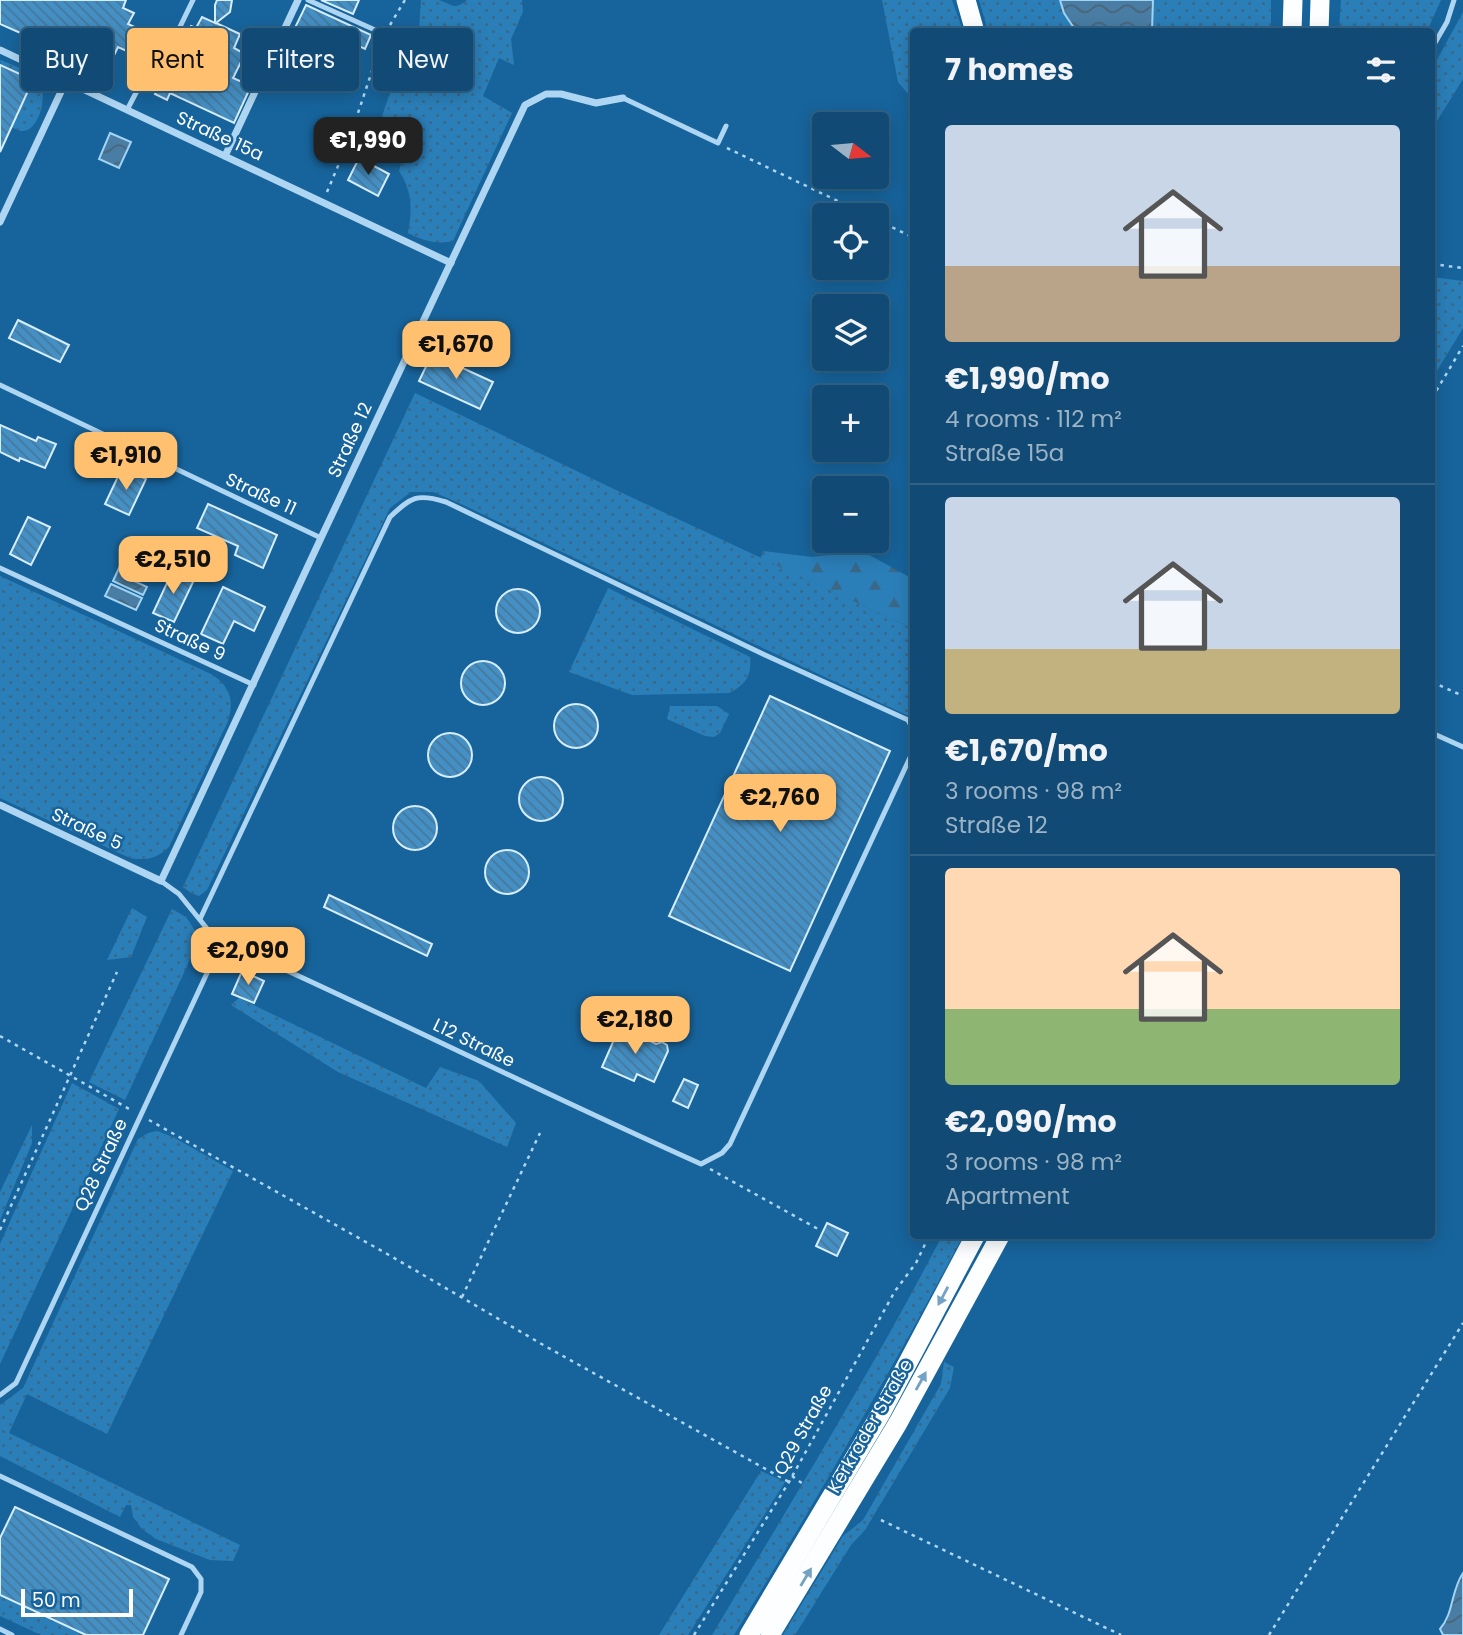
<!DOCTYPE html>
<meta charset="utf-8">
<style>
:root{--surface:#114b75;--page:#1e557d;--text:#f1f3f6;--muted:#9cb3c5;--line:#306387;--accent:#ffc16f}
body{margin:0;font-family:Poppins,sans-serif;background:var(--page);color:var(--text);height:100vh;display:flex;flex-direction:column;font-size:26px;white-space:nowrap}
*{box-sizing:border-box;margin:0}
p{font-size:23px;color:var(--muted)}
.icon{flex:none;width:38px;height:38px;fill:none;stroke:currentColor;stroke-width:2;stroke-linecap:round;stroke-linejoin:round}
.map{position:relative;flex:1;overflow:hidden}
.drawer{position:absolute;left:910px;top:28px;width:525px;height:1211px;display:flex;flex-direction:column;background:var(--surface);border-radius:7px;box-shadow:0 4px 18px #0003,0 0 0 2px var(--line)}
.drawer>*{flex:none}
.top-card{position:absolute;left:21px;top:28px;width:665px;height:63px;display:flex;gap:14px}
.needle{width:46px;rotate:106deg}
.controls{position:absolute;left:812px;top:112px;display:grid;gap:14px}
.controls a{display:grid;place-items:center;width:77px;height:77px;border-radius:7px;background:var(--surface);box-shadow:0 4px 18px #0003,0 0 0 2px var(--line);font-size:35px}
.scale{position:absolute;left:21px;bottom:18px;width:112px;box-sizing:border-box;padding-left:7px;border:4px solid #fff;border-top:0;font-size:19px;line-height:24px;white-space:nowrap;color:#fff;-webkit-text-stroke:5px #17649c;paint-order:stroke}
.price{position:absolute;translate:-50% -60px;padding:0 16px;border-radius:14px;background:var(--accent);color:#111;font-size:23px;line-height:46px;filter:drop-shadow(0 2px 4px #0008)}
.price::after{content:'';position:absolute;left:50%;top:42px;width:21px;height:16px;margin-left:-10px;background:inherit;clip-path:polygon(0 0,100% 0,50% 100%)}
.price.selected{background:#222;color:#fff}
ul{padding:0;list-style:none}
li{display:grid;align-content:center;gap:14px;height:371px;padding:0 35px}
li+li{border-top:2px solid var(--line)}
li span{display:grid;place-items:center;height:217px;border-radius:7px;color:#555}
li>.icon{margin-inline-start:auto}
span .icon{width:126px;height:126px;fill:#fffc;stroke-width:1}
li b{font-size:30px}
h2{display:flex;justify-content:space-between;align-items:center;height:84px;padding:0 35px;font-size:30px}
.pill{padding:0 24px;border-radius:7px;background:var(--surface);box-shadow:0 4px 18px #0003,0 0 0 2px var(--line);font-size:24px;line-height:63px}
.pill.selected{background:var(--accent);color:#111}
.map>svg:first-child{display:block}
.grass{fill:url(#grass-dots)}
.forest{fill:url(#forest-firs)}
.water{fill:url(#water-waves);stroke:#a1d3f4;stroke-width:2}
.building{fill:url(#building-back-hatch);stroke:#d6edfc;stroke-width:2}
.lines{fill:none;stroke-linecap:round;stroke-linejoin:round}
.path{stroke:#aed6f2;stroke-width:2.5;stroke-dasharray:3.5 5;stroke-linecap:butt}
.service{stroke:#aed6f2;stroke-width:5}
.minor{stroke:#aed6f2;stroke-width:7}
.trunk{stroke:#fcfeff;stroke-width:19}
.oneway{fill:#73a2c4}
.labels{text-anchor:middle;stroke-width:5;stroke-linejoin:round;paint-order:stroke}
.street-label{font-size:18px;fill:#fff;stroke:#17649c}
</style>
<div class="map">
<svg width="1463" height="1635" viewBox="0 0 1463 1635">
<defs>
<pattern id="grass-dots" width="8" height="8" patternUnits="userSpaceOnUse" patternTransform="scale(1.75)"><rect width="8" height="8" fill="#2b7fb9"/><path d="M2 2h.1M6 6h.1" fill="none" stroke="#3a6888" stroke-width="1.8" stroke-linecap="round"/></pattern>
<pattern id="forest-firs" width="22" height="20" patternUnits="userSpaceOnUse" patternTransform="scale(1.75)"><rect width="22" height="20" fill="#2b7fb9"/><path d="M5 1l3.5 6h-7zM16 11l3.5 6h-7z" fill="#3a6888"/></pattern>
<pattern id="water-waves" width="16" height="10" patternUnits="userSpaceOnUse" patternTransform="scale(1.75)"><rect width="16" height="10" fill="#497da4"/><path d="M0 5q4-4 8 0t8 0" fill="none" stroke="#4a6478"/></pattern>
<pattern id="building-back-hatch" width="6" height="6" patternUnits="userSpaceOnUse" patternTransform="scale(1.75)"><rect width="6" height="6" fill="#448fc4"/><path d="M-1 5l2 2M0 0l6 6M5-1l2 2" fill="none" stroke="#47789a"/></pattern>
</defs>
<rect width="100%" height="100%" fill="#17649c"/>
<!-- grass -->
<g class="grass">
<path d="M421 0C426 0 434 0 439 0 451 4 455 11 467 0H522L523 12 511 39 514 65 499 58 483 96 512 113 453 241C436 245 422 240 408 233 412 209 413 193 399 171L402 159 373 143 400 63 421 46 419 30Z"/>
<polygon points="882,0 952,0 963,31 914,32 913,100 898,82"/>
<polygon points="979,0 1060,0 1064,13 1076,31 988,31"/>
<polygon points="1153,0 1271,0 1271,31 1152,32"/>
<polygon points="1341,0 1441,0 1427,31 1339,31"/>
<polygon points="1463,12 1463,79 1432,129 1432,69"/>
<path d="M0 60C10 64 27 70 35 76 51 89 40 132 22 131 18 131 15 128 11 127Z"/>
<polygon points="1432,277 1463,281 1463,328 1432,379"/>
<polygon points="415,393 618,491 913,629 913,718 765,649 457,502 433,492 411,492 390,508 207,890 199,896 191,893 183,887"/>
<path d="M0 576 213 675C231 688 234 701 228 721L169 847C157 858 147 861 130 858L0 798Z"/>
<path d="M608 588 750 657C752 676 745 685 729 693L632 695 569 672Z"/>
<polygon points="670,706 717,706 729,714 720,733 714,737 705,736 667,719"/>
<polygon points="132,908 147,917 131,957 107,960"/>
<polygon points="172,909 186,917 200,938 125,1100 89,1082"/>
<polygon points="239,998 426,1088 440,1067 479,1081 516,1123 507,1147 338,1072 231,1005"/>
<polygon points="72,1083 119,1109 0,1364 0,1244"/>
<polygon points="32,1125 32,1143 0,1220 0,1192"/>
<polygon points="157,1131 173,1137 233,1171 107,1434 27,1394 9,1433 240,1545 233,1561 210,1560 156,1539 142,1529 133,1517 131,1505 126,1505 120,1517 0,1456 0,1405 23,1388 138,1139 148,1133"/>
<path d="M942 1236H963C891 1372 814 1504 734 1635H712C791 1503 871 1372 942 1236Z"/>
<polygon points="944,1362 954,1367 950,1388 865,1530 851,1545 795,1635 783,1635 843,1536 863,1520 941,1384"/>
<polygon points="761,1471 785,1482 688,1635 659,1635"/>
<polygon points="0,1595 86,1635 41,1635 0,1616"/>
</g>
<!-- forest -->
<polygon class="forest" points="763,551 812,557 862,551 913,579 913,629 761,558"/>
<!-- water -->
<g class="water">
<polygon points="1060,0 1153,0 1152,31 1076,31 1064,13"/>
<polygon points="110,133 131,142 119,168 99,159"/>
<polygon points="125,555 142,563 134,581 147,587 143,595 113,581"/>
<polygon points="111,584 142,598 136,610 105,596"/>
<path d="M1463 1573V1635H1443L1440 1629C1454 1613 1451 1590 1463 1573Z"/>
</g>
<!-- building -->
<g class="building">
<polygon points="0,0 126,0 123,8 134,13 128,24 167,42 156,64 118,47 105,74 42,45 43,43 0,24"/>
<polygon points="217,0 232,0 230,12 216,23 240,34 234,48 245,54 233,78 251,86 234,123 170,93 167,100 155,94 163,77 180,85 192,59 179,53 191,26 196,28 202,17 215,23 215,5"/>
<polygon points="321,0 359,0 353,14"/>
<polygon points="306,5 371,35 365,49 321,28 319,32 313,30 307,43 291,36"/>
<polygon points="0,65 33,80 0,152"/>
<polygon points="359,158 389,174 378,196 348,180"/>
<polygon points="18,320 69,345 60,362 9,338"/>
<polygon points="432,354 493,382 480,409 419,381"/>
<polygon points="0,425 36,441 38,437 56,444 45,468 20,458 19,461 0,452"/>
<polygon points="122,468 146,479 129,515 105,504"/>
<polygon points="208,504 277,535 263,568 235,555 238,546 197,528"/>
<polygon points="28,517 50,527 31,565 10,554"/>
<polygon points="173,570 194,580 174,622 153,613"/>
<polygon points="223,587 265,607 254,631 234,621 223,644 201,634"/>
<circle cx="518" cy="611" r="22"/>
<circle cx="483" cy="683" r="22"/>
<polygon points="770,696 890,751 790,971 669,916"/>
<circle cx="576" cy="726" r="22"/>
<circle cx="450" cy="755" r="22"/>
<circle cx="541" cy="799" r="22"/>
<circle cx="415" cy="828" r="22"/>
<circle cx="507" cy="872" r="22"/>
<polygon points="329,895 432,944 427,956 324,907"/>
<polygon points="242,971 264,981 254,1003 232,994"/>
<polygon points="620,1026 656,1044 662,1042 667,1045 668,1051 654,1082 637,1074 634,1081 602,1067"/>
<polygon points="684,1079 698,1085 688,1108 673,1101"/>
<polygon points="827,1223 848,1233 837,1256 816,1246"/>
<polygon points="15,1507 169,1579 143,1635 86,1635 0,1595 0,1538"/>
</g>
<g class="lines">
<!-- path -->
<g class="path">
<polyline points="390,25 405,0"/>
<polyline points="727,148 867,215"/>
<polyline points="327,192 349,140 381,44"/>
<polyline points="877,220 914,238"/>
<polyline points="1432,264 1463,268"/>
<polyline points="1432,398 1463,346"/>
<polyline points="1432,682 1463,696"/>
<polyline points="0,1036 131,1110"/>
<polyline points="149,1120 389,1255 545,1346 789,1482"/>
<polyline points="710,1169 818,1229"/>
<polyline points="0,1230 117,972"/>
<polyline points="462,1297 540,1133"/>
<polyline points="792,1476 803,1484"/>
<polyline points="881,1520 1121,1635"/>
<polyline points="694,1635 789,1482 895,1291 916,1263 929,1236"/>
<polyline points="1269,1635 1463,1323"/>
</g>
<!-- service -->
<g class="service">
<polyline points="308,0 384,34"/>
<polyline points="1432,48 1447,22 1454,0"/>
<polyline points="623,98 718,143 726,126"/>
<polyline points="127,110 138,89 159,70 193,0"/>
<polyline points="0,385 321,538"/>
<polyline points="0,568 254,685"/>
<polyline points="1432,733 1463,747"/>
<path d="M161 881 179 894 213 936 222 941C383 1013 540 1092 701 1164L722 1153 730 1144 914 749"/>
<path d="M200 919 390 517C411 497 417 493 446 502L765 655 908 720 914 732"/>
<polyline points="0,1395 16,1383 222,941"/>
<polyline points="0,1476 192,1567 201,1579 201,1592 181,1635"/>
<polyline points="0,1629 12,1635"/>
</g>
<!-- minor -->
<g class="minor">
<polyline points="0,50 451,263"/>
<polyline points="225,156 298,0"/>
<polyline points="0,222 66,81"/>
<polyline points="0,805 161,881 321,538 525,105 546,94 561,94 596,103 623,98"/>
</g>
<!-- trunk -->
<g class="trunk">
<polyline points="966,0 975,32"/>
<polyline points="1292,32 1293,0"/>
<polyline points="1319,32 1320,0"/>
<polyline points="749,1635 880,1415 975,1236"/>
<polyline points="770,1635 898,1423 1000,1236"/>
</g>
</g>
<!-- one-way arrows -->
<defs><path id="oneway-solid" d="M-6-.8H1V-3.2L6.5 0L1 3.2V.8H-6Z" transform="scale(1.75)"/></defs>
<g class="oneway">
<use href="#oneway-solid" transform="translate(943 1296) rotate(118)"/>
<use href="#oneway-solid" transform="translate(921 1381) rotate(-61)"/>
<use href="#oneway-solid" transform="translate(806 1577) rotate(-59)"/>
</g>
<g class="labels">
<!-- street labels -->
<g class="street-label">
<text transform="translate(220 136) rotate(25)" y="6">Straße 15a</text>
<text transform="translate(350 440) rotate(-65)" y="6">Straße 12</text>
<text transform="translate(261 494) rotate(25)" y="6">Straße 11</text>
<text transform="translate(190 640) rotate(25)" y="6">Straße 9</text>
<text transform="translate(87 829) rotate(25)" y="6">Straße 5</text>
<text transform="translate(474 1043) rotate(26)" y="6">L12 Straße</text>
<text transform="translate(101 1165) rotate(-65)" y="6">Q28 Straße</text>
<text transform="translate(870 1426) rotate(-60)" y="6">Kerkrader Straße</text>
<text transform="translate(803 1430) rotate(-61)" y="6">Q29 Straße</text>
</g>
</g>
</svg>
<div class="controls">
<a><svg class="needle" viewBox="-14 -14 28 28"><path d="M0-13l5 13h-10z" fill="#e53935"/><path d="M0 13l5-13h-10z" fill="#9cb3c5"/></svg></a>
<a><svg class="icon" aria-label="locate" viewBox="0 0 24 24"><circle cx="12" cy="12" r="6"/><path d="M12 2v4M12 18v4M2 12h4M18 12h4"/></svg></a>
<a><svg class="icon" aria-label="layers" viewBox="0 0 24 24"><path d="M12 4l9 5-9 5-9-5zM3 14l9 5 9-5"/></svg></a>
<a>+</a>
<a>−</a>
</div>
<div class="scale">50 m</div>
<b class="price selected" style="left:368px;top:177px">€1,990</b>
<b class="price" style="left:456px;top:381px">€1,670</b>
<b class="price" style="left:126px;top:492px">€1,910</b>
<b class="price" style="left:173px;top:596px">€2,510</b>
<b class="price" style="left:780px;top:834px">€2,760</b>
<b class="price" style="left:248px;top:987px">€2,090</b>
<b class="price" style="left:635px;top:1056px">€2,180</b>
<div class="top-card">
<a class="pill">Buy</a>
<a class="pill selected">Rent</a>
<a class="pill">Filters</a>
<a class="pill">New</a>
</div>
<section class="drawer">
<h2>7 homes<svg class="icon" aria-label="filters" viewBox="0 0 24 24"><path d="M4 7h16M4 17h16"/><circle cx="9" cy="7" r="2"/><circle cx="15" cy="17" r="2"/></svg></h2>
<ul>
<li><span style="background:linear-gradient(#c9d6e8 65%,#b9a48a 0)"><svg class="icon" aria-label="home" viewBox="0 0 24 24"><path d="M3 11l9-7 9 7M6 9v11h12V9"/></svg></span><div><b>€1,990/mo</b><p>4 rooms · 112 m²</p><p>Straße 15a</p></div></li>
<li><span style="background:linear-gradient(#c9d6e8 70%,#c2b280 0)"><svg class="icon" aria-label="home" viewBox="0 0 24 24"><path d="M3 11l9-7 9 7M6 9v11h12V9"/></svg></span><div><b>€1,670/mo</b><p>3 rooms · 98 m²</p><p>Straße 12</p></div></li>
<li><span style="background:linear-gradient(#ffd9b3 65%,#8fb573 0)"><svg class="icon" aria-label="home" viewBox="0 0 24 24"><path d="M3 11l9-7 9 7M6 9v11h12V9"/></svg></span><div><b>€2,090/mo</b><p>3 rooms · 98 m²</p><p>Apartment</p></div></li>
</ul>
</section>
</div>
